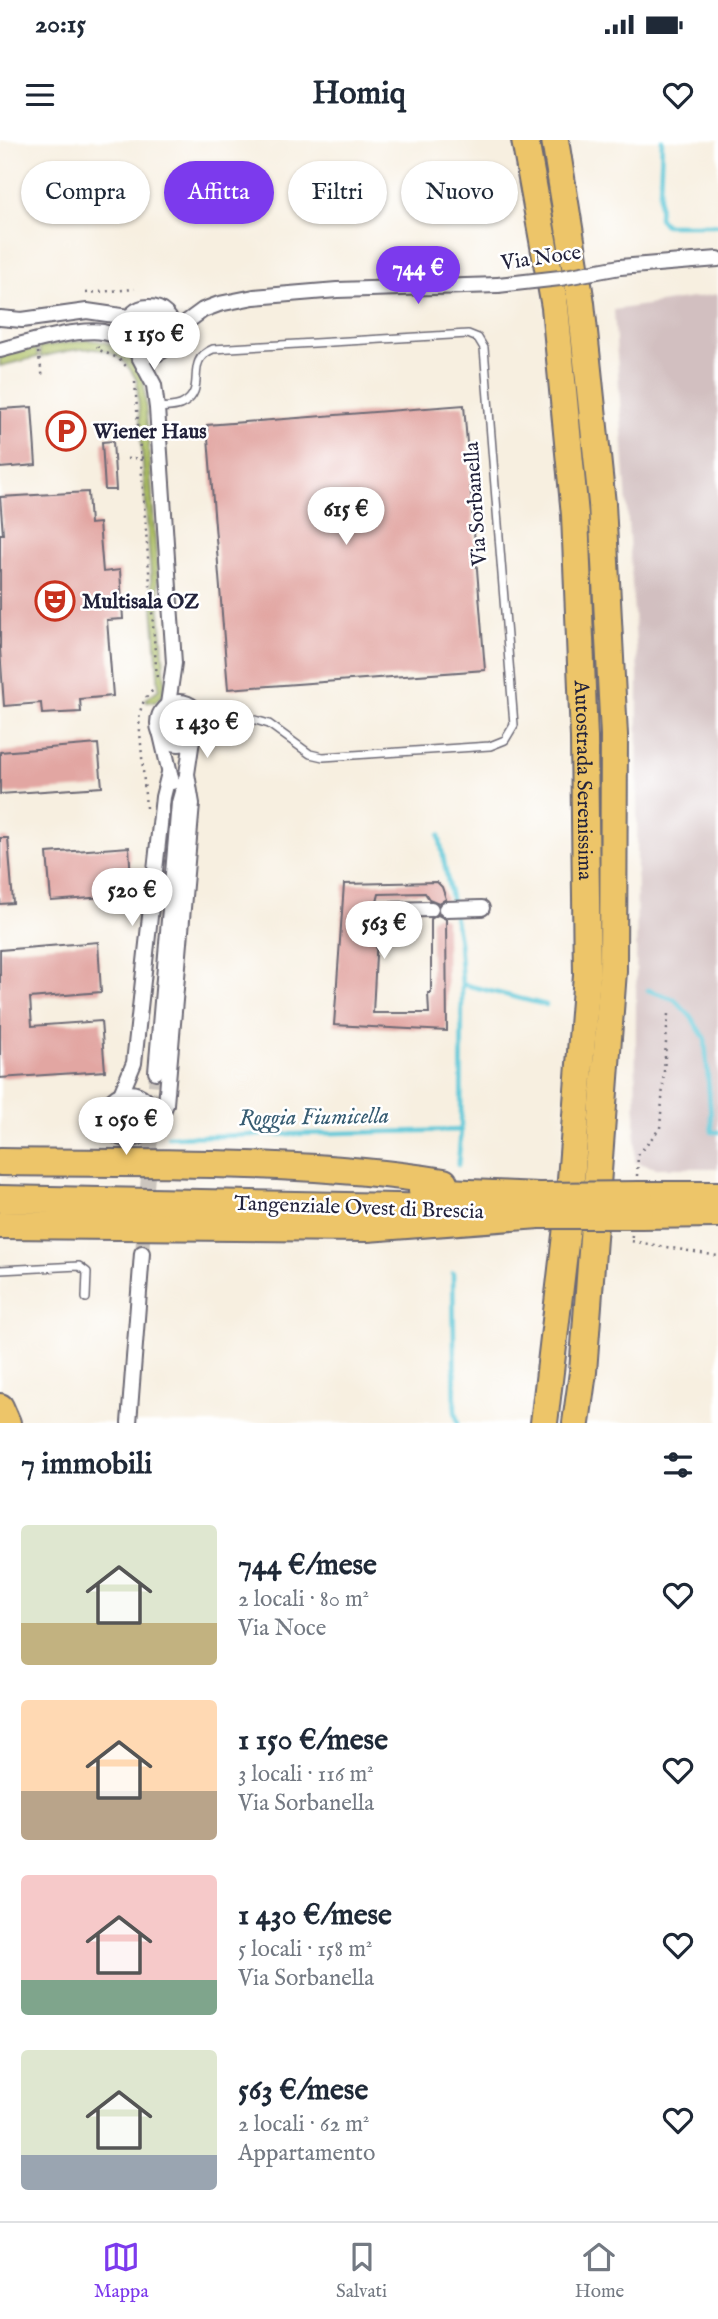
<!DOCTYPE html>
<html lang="it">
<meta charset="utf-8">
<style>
:root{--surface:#fff;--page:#f6f6f7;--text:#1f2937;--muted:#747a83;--line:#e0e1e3;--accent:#7c3aed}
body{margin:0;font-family:"IM FELL English",serif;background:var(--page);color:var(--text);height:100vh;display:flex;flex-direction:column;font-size:26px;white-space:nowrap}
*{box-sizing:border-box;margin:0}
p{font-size:23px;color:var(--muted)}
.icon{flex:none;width:38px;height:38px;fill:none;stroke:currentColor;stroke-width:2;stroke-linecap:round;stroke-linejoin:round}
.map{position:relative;height:1283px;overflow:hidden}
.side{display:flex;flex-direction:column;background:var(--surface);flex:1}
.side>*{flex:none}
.banner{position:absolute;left:21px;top:21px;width:677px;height:63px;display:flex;gap:14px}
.price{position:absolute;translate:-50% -60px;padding:0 16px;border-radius:24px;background:#fff;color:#222;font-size:23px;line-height:46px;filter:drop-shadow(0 2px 4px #0008)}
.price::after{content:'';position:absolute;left:50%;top:42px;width:21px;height:16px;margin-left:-10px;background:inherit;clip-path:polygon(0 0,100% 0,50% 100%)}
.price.current{background:var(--accent);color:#fff}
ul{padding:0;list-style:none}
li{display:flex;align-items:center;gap:21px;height:175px;padding:0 21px}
li span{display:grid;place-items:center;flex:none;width:196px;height:140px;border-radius:7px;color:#555}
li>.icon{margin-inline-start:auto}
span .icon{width:84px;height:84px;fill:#fffc;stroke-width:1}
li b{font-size:30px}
h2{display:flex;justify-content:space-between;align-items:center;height:84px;padding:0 21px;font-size:30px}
.pill{padding:0 24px;border-radius:32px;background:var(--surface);box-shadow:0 2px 5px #0004;font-size:24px;line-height:63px}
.pill.current{background:var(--accent);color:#fff}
.status{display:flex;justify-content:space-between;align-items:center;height:49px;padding:0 35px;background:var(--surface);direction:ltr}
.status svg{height:19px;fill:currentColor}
header{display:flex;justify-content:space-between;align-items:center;height:91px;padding:0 21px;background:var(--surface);font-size:32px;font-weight:800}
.tabs{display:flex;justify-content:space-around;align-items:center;height:98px;border-top:2px solid var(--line);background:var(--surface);font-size:19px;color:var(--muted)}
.tabs a{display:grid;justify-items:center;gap:4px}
.tabs .current{color:var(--accent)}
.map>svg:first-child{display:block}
.industrial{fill:#d2bfc0}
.green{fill:#adc063;stroke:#68714f;stroke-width:2}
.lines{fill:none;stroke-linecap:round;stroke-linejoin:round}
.stream{stroke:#5ec8d8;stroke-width:4.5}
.building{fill:#e2a6a2}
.street-tunnel{stroke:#ccc6bf;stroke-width:14;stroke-dasharray:14 7;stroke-linecap:butt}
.lane-casing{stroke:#6d6a75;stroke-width:10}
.street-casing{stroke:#6d6a75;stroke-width:18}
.highway-casing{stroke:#6d6a75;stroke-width:30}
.path{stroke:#6d6a75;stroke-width:2.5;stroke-dasharray:2 5;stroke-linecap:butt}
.lane{stroke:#fff;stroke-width:7}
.street{stroke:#fff;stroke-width:14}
.highway{stroke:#edc569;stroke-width:26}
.street-bridge-casing{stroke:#6d6a75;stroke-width:18;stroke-linecap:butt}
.highway-bridge-casing{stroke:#6d6a75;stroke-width:30;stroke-linecap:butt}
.street-bridge{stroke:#fff;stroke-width:14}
.highway-bridge{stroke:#edc569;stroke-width:26}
.labels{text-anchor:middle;stroke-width:5;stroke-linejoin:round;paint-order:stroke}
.street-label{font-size:21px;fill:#22223b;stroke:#fff}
.poi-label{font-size:21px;font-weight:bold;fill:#22223b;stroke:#fff;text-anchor:start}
.water-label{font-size:23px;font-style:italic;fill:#375c72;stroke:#fff}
</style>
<div class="status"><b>20:15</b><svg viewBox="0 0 49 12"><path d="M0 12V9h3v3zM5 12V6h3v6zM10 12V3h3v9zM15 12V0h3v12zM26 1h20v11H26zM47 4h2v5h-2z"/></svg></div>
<header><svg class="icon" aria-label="menu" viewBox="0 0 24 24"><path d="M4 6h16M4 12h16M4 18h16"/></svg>Homiq<svg class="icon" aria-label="heart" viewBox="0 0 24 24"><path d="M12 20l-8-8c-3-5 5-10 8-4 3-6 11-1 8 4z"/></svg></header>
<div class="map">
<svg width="718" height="1283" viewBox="0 0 718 1283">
<rect width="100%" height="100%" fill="#fff"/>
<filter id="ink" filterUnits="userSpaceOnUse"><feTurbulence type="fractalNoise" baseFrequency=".0143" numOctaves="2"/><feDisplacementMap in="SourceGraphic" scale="14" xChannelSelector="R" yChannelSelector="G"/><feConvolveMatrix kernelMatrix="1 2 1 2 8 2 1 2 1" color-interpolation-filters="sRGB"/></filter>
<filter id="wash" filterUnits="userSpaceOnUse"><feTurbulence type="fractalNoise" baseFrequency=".00686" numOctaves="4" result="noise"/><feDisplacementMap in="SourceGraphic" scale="28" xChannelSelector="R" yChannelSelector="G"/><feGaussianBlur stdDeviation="1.57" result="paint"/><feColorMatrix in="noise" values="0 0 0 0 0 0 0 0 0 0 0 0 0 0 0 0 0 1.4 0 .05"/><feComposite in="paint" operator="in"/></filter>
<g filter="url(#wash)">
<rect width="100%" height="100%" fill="#f7efe0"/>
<!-- industrial -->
<polygon class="industrial" points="718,154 718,1028 656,1028 635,1022 638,534 614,170"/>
<!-- green -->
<g class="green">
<circle cx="149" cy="191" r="10"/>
<path d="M86 200C114 199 134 215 144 240L165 542 163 555 155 562 147 561 146 559 159 549 137 241C116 197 80 208 41 217L39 207Z"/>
<polygon points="36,208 38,217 0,226 0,215"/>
<circle cx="178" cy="583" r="11"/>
</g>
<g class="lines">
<!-- stream -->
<g class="stream">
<polyline points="662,0 659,78 665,85 718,85"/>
<polyline points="439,695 459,801 462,844 546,865"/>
<polyline points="648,850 674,859 691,877 705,899 712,992 718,992"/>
<polyline points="461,990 462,844"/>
<polyline points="168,997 461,990 458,1025"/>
<polyline points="453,1133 455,1271 458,1283"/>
</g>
</g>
<g id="blocks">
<!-- building -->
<g class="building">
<polygon points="464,265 485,530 228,549 207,285"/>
<polygon points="32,267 36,325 0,328 0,269"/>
<polygon points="113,301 116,350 105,350 102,302"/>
<polygon points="88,352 90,384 99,383 103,432 120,430 123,479 107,480 113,556 80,559 81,572 42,574 41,563 4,566 0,509 0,394 3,394 0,357"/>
<polygon points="98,604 102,647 0,654 0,612"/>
<polygon points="0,698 8,698 13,763 0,764"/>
<polygon points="129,707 132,755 51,761 47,713"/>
<polygon points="437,742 442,747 446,759 439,763 429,759 425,753 379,754 375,770 378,776 373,873 429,873 428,853 431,853 431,779 438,775 446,779 447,891 334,885 344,744"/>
<polygon points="98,802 101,852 30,858 32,886 101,881 105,931 0,938 0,810"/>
</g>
</g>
</g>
<g filter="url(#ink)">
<use href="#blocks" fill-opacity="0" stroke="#6d6a75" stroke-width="2"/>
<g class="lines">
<!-- street-tunnel -->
<polyline class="street-tunnel" points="142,1113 156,932"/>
<!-- lane casing -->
<g class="lane-casing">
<g id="lane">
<path d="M157 268C166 267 177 268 184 263 208 249 183 221 213 209L468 194 478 198 484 208 514 585 505 600 490 606 323 617 310 614 269 584 252 579 230 580 195 568"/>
<polyline points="197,594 229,580"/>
<polyline points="0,1130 79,1126 87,1132 86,1158"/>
</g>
</g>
<!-- street casing -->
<g class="street-casing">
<g id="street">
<polyline points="620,127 718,119"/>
<circle cx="149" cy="191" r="24"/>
<polyline points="0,178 22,180 87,171 128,177"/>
<polyline points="173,192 203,170 219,164 254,157 337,150 498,145"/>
<path d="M0 210C26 203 77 188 103 192 111 194 118 196 125 198"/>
<polyline points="137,213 154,245 157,268 174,523 168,564"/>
<circle cx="179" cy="583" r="21"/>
<polyline points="161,595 172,642"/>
<polyline points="446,769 482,768"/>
<polyline points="385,770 431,769"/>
<polyline points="156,932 179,663 186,638"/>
<circle cx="129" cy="976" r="23"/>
<polyline points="121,954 134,923 163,657 169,633"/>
<polyline points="150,986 161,976 166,964 192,664 187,634 192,600"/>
<polyline points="129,1283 142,1113"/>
</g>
</g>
<!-- highway casing -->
<g class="highway-casing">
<g id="highway">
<path id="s1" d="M525 0 555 167 575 375 584 598 587 835 568 1078 544 1283"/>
<polyline points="555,0 581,163 602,364 614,595 613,831 583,1232 576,1283"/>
<path d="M0 1022C148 1024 298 1019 444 1042"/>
<polyline points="422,1051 539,1056"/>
<polyline points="640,1055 718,1055"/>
<polyline points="0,1059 446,1068"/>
<polyline points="640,1075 718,1074"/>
<polyline points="0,1085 367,1088 539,1075"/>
<polyline points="0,1267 7,1283"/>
</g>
</g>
<!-- path -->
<g class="path">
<polyline points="86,153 135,149"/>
<polyline points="98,206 97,209 118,218 127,227"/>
<polyline points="38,212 43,238"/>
<polyline points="135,242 157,539"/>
<polyline points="127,319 148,317"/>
<polyline points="136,466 151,465"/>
<path d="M146 668 139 579C141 565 144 557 156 548"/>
<polyline points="637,1036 638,1015 660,988 668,874"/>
<polyline points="632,1095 631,1101 718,1116"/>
</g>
<!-- lane -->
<use href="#lane" class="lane"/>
<!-- street -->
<use href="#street" class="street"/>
<!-- highway -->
<use href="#highway" class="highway"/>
<!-- street-bridge casing -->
<g class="street-bridge-casing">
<polyline id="street-bridge" points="498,145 560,138 620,127"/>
</g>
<!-- highway-bridge casing -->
<g class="highway-bridge-casing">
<g id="highway-bridge">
<polyline points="539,1056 640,1055"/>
<polyline points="539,1075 640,1075"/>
</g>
</g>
<!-- street-bridge -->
<use href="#street-bridge" class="street-bridge"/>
<!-- highway-bridge -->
<use href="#highway-bridge" class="highway-bridge"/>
</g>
</g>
<!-- icons -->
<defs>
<g id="parking-ring" transform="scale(2.0125)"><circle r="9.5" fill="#fff" stroke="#c8321e" stroke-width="1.5"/><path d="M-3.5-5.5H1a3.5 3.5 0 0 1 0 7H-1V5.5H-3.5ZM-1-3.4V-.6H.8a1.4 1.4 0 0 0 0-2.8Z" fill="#c8321e"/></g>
<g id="theatre-ring" transform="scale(2.0125)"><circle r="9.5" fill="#fff" stroke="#c8321e" stroke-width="1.5"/><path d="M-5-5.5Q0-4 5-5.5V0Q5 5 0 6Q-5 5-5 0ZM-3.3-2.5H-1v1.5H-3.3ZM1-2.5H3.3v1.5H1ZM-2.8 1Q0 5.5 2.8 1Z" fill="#c8321e"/></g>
</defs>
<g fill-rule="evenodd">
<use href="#parking-ring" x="66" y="291"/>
<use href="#theatre-ring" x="55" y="461"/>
</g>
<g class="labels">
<!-- street labels -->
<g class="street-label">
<text transform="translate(541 117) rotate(-8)" y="7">Via Noce</text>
<text transform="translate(475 364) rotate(-94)" y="7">Via Sorbanella</text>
<text dy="7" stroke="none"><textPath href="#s1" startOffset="644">Autostrada Serenissima</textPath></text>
<text transform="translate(359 1067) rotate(2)" y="7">Tangenziale Ovest di Brescia</text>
</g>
<!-- poi labels -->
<g class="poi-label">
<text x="93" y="298">Wiener Haus</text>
<text x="82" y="468">Multisala OZ</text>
</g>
<!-- water labels -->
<g class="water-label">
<text transform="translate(314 976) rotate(-1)" y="8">Roggia Fiumicella</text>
</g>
</g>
</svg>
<b class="price current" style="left:418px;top:166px">744 €</b>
<b class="price" style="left:154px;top:232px">1 150 €</b>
<b class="price" style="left:346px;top:407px">615 €</b>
<b class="price" style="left:207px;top:620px">1 430 €</b>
<b class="price" style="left:132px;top:788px">520 €</b>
<b class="price" style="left:384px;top:821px">563 €</b>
<b class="price" style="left:126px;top:1017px">1 050 €</b>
<div class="banner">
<a class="pill">Compra</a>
<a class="pill current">Affitta</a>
<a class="pill">Filtri</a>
<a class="pill">Nuovo</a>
</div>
</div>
<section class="side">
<h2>7 immobili<svg class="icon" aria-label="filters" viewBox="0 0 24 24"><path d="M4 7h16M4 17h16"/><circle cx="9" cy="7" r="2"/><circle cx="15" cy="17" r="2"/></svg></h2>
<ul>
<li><span style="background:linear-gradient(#dfe7d0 70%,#c2b280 0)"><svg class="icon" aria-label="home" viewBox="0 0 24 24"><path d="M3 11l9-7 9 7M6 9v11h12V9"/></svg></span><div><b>744 €/mese</b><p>2 locali · 80 m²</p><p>Via Noce</p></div><svg class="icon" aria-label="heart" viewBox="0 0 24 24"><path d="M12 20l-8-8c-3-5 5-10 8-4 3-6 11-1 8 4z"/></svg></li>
<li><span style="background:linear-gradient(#ffd9b3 65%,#b9a48a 0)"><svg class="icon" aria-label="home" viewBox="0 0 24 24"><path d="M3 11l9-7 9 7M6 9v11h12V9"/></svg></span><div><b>1 150 €/mese</b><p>3 locali · 116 m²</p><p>Via Sorbanella</p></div><svg class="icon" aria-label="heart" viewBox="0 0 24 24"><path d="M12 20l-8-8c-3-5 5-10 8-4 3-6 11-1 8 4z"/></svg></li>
<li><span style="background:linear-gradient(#f6c9c9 75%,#7fa58c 0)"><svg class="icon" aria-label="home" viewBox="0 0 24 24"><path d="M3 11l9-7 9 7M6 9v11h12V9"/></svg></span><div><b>1 430 €/mese</b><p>5 locali · 158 m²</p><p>Via Sorbanella</p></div><svg class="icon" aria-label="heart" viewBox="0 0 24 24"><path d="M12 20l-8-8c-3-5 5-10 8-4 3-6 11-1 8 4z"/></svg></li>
<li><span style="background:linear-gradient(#dfe7d0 75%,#9aa5b1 0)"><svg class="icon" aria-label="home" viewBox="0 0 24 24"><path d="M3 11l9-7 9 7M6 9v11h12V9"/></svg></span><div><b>563 €/mese</b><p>2 locali · 62 m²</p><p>Appartamento</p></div><svg class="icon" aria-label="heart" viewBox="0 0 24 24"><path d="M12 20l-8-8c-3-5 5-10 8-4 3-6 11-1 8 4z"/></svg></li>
</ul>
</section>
<nav class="tabs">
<a class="current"><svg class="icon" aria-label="map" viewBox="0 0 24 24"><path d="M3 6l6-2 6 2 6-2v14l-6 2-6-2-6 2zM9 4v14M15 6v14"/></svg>Mappa</a>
<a><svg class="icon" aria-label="saved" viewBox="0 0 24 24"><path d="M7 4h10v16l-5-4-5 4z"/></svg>Salvati</a>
<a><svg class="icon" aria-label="home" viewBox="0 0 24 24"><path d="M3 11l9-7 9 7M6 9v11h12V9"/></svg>Home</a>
</nav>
